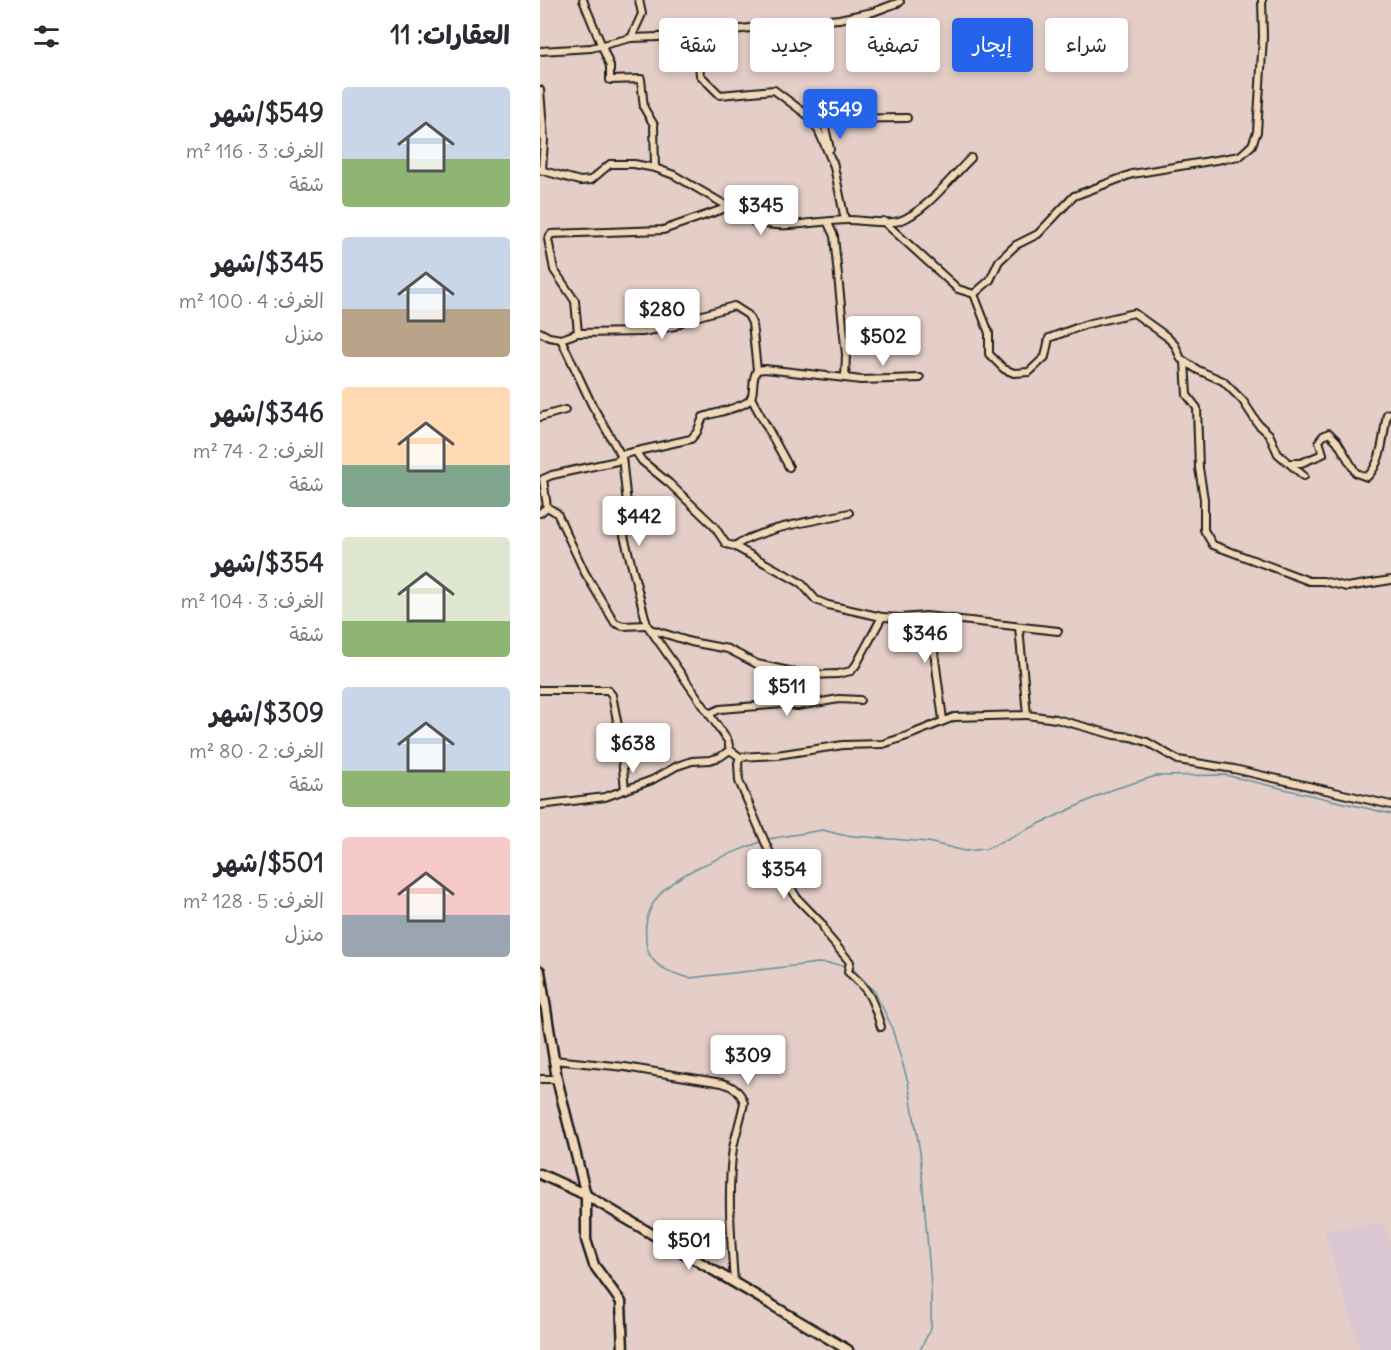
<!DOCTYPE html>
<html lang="ar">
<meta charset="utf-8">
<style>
:root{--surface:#fff;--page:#f2f2f3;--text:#2b2b33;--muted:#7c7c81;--accent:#2563eb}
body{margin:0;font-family:Delius,"Playpen Sans Arabic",sans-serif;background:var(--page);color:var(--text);direction:rtl;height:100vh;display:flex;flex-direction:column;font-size:22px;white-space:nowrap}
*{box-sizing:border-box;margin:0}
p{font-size:20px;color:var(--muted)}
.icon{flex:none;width:33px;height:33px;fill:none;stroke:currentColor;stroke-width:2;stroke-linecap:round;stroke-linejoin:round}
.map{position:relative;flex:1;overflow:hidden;direction:ltr}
.drawer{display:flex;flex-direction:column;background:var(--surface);width:540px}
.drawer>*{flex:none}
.banner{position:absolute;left:18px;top:18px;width:570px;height:54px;direction:rtl;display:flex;gap:12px}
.price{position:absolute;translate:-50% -51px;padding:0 14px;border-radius:6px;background:#fff;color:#222;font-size:20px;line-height:39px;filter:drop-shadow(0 2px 3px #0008)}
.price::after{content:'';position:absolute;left:50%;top:36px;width:18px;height:14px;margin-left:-9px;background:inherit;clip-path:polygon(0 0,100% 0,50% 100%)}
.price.active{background:var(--accent);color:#fff}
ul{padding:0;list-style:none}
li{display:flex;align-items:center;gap:18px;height:150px;padding:0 30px}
li span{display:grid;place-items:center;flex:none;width:168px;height:120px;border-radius:6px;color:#555}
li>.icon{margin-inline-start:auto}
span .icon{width:72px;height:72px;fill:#fffc;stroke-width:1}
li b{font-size:26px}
h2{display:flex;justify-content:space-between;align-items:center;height:72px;padding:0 30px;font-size:26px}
.chip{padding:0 21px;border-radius:6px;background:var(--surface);box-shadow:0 3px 9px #0003;font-size:21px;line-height:54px}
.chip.active{background:var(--accent);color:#fff}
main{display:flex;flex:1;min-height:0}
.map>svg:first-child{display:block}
.built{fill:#dbc7d1}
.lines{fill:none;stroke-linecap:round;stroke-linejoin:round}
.stream{stroke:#618f9a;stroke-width:1.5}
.street-casing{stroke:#1c1c1c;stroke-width:10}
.secondary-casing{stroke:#1c1c1c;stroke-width:13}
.street{stroke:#f2d8b9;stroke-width:6}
.secondary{stroke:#f2d8b9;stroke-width:8}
</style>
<main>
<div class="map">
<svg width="851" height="1350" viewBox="0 0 851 1350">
<rect width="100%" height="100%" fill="#e4cec7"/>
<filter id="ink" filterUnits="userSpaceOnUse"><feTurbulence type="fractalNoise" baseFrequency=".0167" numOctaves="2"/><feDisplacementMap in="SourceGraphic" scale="12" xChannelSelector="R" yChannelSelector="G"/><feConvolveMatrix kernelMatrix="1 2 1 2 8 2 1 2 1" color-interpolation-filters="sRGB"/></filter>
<g filter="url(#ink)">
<!-- built -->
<polygon class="built" points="844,1224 851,1243 851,1350 820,1350 784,1230"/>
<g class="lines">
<!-- stream -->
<g class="stream">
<polyline points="228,839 283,830 302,835 388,842 425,851 446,849 571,790 616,776 685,775 851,814"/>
<path d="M220 842C187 856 126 873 111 908 106 917 105 929 106 939 106 965 129 973 150 978L278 963 304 965"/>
<polyline points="313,969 335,992 351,1025 368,1082 380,1152 391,1285 391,1328 380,1350"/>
</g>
<!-- street casing -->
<g class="street-casing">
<g id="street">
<polyline points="43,0 70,66 70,80 101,79 104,108 114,125 115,168"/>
<polyline points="156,35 160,75 180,95 234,90 270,117 279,132 294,166"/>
<polyline points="91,38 102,14 99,0"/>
<polyline points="0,51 51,48 91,38 146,36 250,23 299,19 333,12 360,2"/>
<polyline points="0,90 4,140 2,170"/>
<polyline points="290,149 283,119 367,118"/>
<polyline points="293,162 305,220"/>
<path d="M0 170 40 181 51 180 70 164H94L115 168 134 175 213 221C244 231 277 220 308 220 324 220 344 225 359 221 385 213 411 177 431 158"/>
<polyline points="343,221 418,289 434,294 449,333 449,354 464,369 474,373 489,372 505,357 509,338 547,324 594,313 626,336 635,345 641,359 658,370 683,381 703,401 718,424 729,434 738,454 764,476"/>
<polyline points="434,294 450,280 459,261 476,245 498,234 534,196 592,174 700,156 712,145 717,132 723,37 722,0"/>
<polyline points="0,332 9,337 21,339 38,333 102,332 135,326 145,320 194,306 208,315 212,323 217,370"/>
<polyline points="38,333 35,301 14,270 8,239 11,234 123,230 189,207"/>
<polyline points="21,339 52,405 82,457 89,522 84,536 107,625 188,741 190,750 200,757 237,755 303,745 343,744 367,736 414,717 487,715 479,627"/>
<polyline points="645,362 647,395 657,408 659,468 664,499 664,530 673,545 769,581 783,581 807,587 851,580"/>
<polyline points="305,378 321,380 380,378"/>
<polyline points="211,398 249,467"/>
<polyline points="0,417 25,410"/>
<path d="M96 452 102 461 129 483 174 526 186 544 194 546C227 526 272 522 309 513"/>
<path d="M750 463H761L783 454 779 441 783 436 789 433 797 441 816 473 827 477C843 462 843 434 847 414L851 413"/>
<polyline points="7,507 17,513 45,573 75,623 83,626 107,625"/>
<path d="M0 513 7 507 3 479 12 475 77 461 84 454 151 439 157 432 163 417C173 413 207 407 211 398 215 389 211 380 217 370L225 369 305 378 306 355 294 236 288 223"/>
<polyline points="342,617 361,618 386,616 518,631"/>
<path d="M361 618C369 631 381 630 392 636L403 720"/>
<polyline points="110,629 151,642 188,649 217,664 267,675 298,674 311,671 316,665 342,617 288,605 276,600 261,583 194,546"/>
<polyline points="0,690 68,690 72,695 80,736 85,790"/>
<polyline points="169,714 180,709 242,704 257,706 299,699 320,700"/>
<polyline points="487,715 516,719 574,735 591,737 607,742 638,760 694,769 851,805"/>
<path d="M200 757 198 763 199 781 228 849 257 898 282 924 287 935 310 962 308 972C330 990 333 1001 341 1027"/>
<polyline points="0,805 65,797 112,780 137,766 152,761 170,760 180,757 190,750"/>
<path d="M13 1060 85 1067 182 1083C193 1086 201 1092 204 1103 201 1118 196 1133 193 1148 187 1192 191 1238 194 1282"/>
<polyline points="0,1079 17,1079"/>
</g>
</g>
<!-- secondary casing -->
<g class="secondary-casing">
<g id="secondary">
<polyline points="0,971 17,1079 46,1195 46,1240 54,1265 81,1302 83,1350"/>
<polyline points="0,1174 46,1195 308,1350"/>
</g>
</g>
<!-- street -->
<use href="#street" class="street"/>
<!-- secondary -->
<use href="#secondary" class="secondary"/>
</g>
</g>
</svg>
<b class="price active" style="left:300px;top:140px">$549</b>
<b class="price" style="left:221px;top:236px">$345</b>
<b class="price" style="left:122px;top:340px">$280</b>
<b class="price" style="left:343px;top:367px">$502</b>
<b class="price" style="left:99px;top:547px">$442</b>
<b class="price" style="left:385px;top:664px">$346</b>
<b class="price" style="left:247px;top:717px">$511</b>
<b class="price" style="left:93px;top:774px">$638</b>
<b class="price" style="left:244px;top:900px">$354</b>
<b class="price" style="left:208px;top:1086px">$309</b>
<b class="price" style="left:149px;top:1271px">$501</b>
<div class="banner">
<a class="chip">شراء</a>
<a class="chip active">إيجار</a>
<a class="chip">تصفية</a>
<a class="chip">جديد</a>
<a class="chip">شقة</a>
</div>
</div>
<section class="drawer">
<h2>العقارات: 11<svg class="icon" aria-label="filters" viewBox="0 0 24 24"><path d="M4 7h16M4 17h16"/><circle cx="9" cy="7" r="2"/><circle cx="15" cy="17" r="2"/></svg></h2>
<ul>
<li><span style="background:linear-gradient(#c9d6e8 60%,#8fb573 0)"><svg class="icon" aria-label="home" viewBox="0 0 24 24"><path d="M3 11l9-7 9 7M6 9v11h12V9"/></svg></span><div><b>$549/شهر</b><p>الغرف: 3 · 116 m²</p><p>شقة</p></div></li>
<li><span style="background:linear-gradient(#c9d6e8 60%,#b9a48a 0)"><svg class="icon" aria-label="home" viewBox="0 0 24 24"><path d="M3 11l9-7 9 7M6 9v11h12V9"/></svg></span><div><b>$345/شهر</b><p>الغرف: 4 · 100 m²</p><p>منزل</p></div></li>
<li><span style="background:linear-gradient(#ffd9b3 65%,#7fa58c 0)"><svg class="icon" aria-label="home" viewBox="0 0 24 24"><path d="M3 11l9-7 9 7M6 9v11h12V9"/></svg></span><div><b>$346/شهر</b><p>الغرف: 2 · 74 m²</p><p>شقة</p></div></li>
<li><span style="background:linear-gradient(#dfe7d0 70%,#8fb573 0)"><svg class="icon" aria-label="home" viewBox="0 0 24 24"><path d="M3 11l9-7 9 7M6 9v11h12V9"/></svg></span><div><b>$354/شهر</b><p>الغرف: 3 · 104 m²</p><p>شقة</p></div></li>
<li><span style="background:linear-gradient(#c9d6e8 70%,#8fb573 0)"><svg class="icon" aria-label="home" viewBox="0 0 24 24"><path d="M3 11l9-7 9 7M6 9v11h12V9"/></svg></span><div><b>$309/شهر</b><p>الغرف: 2 · 80 m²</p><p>شقة</p></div></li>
<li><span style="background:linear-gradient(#f6c9c9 65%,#9aa5b1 0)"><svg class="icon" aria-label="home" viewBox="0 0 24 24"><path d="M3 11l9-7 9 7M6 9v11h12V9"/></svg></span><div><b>$501/شهر</b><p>الغرف: 5 · 128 m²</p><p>منزل</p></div></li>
</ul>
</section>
</main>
